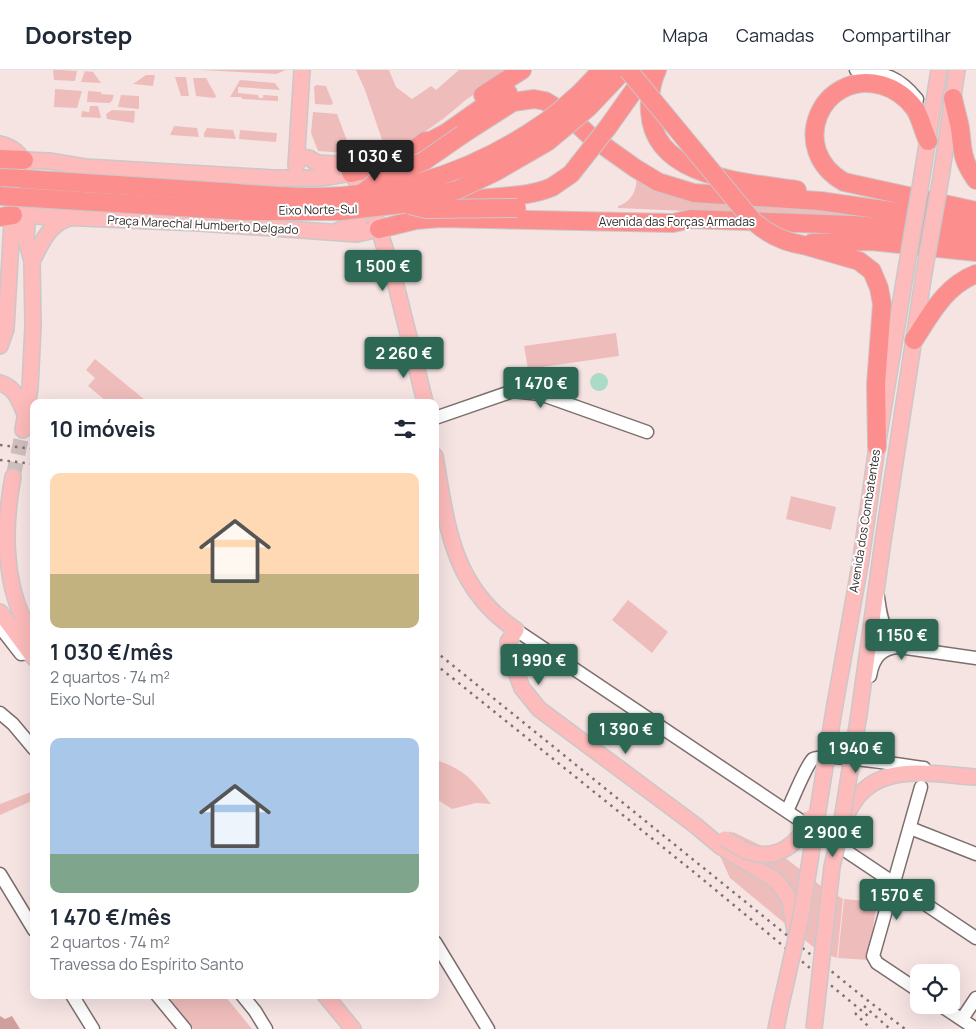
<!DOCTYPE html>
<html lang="pt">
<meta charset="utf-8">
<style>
:root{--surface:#fff;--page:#f2f2f3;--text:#1f2937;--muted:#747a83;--line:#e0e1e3;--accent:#2c6853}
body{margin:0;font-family:Manrope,sans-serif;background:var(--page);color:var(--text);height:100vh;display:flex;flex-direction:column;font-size:19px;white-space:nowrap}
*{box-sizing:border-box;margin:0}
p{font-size:16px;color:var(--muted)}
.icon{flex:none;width:28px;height:28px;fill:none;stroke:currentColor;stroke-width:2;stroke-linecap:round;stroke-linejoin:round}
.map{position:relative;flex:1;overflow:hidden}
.details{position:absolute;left:30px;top:329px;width:409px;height:600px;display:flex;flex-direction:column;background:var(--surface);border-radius:10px;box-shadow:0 5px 20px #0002}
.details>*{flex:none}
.fabs{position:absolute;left:910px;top:894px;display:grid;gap:10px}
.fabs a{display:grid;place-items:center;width:50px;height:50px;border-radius:10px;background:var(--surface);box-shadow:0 5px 20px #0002;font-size:25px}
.price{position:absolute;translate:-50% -42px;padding:0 11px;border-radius:5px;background:var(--accent);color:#fff;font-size:16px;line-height:32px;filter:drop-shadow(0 1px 2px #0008)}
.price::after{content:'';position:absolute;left:50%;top:30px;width:15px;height:11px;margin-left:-8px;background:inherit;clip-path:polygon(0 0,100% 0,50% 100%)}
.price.selected{background:#222;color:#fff}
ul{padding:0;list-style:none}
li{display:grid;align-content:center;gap:10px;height:265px;padding:0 20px}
li span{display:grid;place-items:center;height:155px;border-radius:10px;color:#555}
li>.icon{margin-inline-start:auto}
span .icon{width:90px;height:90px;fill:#fffc;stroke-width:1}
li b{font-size:21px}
h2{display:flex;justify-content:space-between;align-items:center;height:60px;padding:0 20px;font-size:21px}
header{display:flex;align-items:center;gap:30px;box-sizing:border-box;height:70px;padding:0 25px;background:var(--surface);border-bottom:1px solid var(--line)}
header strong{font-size:24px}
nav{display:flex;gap:28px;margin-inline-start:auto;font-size:18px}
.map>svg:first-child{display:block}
.green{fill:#eebdbb}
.forest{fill:#d09f9d}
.water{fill:#aadbc6}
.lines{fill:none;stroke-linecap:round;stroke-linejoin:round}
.major-tunnel{stroke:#cfbfbe;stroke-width:15;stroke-dasharray:15 8;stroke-linecap:butt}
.minor-casing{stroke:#7d6e6d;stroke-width:15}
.major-casing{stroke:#cac8c8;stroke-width:18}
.highway-casing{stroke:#cac8c8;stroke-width:20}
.minor{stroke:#fff;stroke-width:12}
.major{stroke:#fdbbbb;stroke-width:15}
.highway{stroke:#fc8e8d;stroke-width:18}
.rail{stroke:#7d7271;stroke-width:2.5;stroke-dasharray:2.5 5;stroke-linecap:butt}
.major-bridge-casing{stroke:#cac8c8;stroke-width:18;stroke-linecap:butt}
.highway-bridge-casing{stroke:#cac8c8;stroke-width:20;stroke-linecap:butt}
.major-bridge{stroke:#fdbbbb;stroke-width:15}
.highway-bridge{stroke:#fc8e8d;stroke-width:18}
.labels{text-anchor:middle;stroke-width:4;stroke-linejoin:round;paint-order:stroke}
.street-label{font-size:12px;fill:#332d2c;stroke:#fff}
</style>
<header>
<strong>Doorstep</strong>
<nav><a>Mapa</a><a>Camadas</a><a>Compartilhar</a></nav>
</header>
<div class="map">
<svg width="976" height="959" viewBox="0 0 976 959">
<rect width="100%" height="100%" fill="#f6e4e3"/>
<!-- green -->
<g class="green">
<polygon points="61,0 77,1 75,11 54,10 53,0"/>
<polygon points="202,0 286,0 276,4"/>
<polygon points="356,0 389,0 396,17 412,29 431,16 436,20 459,0 511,0 467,29 443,49 412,71 387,84 365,20"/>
<polygon points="85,1 93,2 101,13 81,12"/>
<polygon points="146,5 155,5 153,16 133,14"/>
<polygon points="175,7 186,7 189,26 181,26"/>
<polygon points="193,8 206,8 216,26 215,28 196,26"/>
<polygon points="240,10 275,13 280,20 238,17 238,23 258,25 259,28 263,28 263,25 278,26 278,31 242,29 241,27 230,27"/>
<polygon points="316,15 326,16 333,33 331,35 315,34 314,17"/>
<polygon points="55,19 82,21 77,38 54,37"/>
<polygon points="88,21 101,22 101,24 114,25 112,31 109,33 87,32"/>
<polygon points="121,25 139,26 139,39 118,37"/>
<polygon points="90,36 98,36 101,48 81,47 82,41 89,42"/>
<polygon points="112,40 135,41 134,53 107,49 106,44"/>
<polygon points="313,42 337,44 349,76 345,83 318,81 311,63"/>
<polygon points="174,56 197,58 199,67 170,65"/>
<polygon points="207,58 233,60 236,69 204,67 204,63"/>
<polygon points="240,60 277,63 276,72 239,69"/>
<path d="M636 106 759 134 868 144 869 149 618 138V136C631 132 638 120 636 106Z"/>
<polygon points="616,263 619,286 528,299 524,276"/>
<polygon points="95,289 145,330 142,332 107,332 88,316 95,308 86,300"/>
<polygon points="791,426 836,437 831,460 786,449"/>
<polygon points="628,530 668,562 652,583 612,550"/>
<path d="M439 691C467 701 474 712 491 734L476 733 452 739 435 728V700Z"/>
<polygon points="31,722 34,722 34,730 0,745 0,734"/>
<polygon points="733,762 783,786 821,816 843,829 837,888 818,881 730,808 720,786"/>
<polygon points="844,829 877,832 868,890 838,888"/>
<polygon points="167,925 225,926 252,959 194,959"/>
</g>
<!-- forest -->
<polygon class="forest" points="0,946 5,949 12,946 20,959 0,959"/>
<!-- water -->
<circle class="water" cx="599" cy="312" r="9"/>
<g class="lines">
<!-- major-tunnel -->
<polyline class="major-tunnel" points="13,407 23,360"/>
<!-- minor casing -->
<g class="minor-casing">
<g id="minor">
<path d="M856 0C885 4 897 5 917 29L915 36"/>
<polyline points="435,348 513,321 540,324 647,362"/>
<path d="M878 527C882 556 883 566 914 571"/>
<polyline points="0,557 21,584 30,583"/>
<polyline points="516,560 976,868"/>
<path d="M870 606C873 588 881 578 899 577L976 588"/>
<polyline points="0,643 13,654 34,679"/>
<path d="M787 741C792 731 806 695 813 689 824 682 906 696 924 698"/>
<polyline points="910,758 976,784"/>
<polyline points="0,804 34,860"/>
<polyline points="435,872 488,959"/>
<polyline points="919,921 877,893 873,886 921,717"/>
<polyline points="72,925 93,959"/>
<polyline points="157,925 185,959"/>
<polyline points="242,925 255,941 266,959"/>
<polyline points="940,935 976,959"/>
<polyline points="962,949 976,928"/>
</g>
</g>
<!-- major casing -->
<g class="major-casing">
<g id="major">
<path d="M0 74C13 77 21 84 26 96"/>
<polyline points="297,87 309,88 317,93 336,94 344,97 351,103 364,122 366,134 375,146 395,211 425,332"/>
<polyline points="24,90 49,91 85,97 273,108 321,108 351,103"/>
<polyline points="296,96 302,0"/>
<polyline points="941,107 957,0"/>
<polyline points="921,112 939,0"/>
<polyline points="13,145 199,153 357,164 379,159"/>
<path d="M337 161C352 155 364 151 366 134"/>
<path d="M32 191C42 173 49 153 70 148"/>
<polyline points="0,276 6,259 13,134"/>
<path d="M0 313C16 318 19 330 25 344"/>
<polyline points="23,360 30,318 33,256 32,191 26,170 28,136"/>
<path d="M435 386C447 456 452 517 516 560L508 572 509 584 522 618 539 639 695 755 720 776 777 811 789 828 796 866"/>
<path d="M13 407C3 459 3 522 34 568"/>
<polyline points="0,542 34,588"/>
<polyline points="834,640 861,489 877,377 906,200"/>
<polyline points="859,644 883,471 924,203"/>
<path d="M843 752C848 742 853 731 861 723 889 693 939 705 976 707"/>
<polyline points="325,925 353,959"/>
<polyline points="776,959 780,939"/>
</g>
</g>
<!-- highway casing -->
<g class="highway-casing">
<g id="highway">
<path d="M657 0C651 13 649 28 650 42 654 109 747 112 797 120"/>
<polyline points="579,24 602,0"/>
<polyline points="483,25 522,0"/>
<path d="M953 28C955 38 958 48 960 58 963 81 961 89 976 110"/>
<polyline points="589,37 624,0"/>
<polyline points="608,57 647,2"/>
<polyline points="463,64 513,32 534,29 545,31 558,39 570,47 590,66 635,98 658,112 694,123 820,131 976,153"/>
<path d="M928 71C923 61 921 49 915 39 907 28 895 19 881 15 820 0 787 80 844 112L976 141"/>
<polyline points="417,78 446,63 487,34 508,23"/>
<polyline points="0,89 24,90"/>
<path d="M351 103C384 95 398 93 425 71"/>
<polyline points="0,108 23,109"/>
<path d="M448 137C481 123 519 131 552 117"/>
<polyline points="0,147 13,145"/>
<polyline points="379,159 416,150 440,148 673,153 691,149 852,155 902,159 976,169"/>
<polyline points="812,173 871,171 976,182"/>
<polyline points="803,175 859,191 872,201 879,218 882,234 876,314 877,377"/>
<path d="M914 270C931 244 945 216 976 204"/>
</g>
</g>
<!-- minor -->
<use href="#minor" class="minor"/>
<!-- major -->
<use href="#major" class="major"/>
<!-- highway -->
<use href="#highway" class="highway"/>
<!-- rail -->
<g class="rail">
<polyline points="0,375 34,379"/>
<polyline points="0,390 34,394"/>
<polyline points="435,581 862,926 905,959"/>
<polyline points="435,594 695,803 868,946"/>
<polyline points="864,936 890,959"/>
<polyline points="855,943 871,959"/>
</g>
<!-- major-bridge casing -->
<g class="major-bridge-casing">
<g id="major-bridge">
<polyline points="906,200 921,112"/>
<polyline points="924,203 941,107"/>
<path d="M725 769C732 773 739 778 746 781 778 793 799 773 813 746"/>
<polyline points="780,939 801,847 834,640"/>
<polyline points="814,959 832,797 841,756 859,644"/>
</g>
</g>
<!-- highway-bridge casing -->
<g class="highway-bridge-casing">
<g id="highway-bridge">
<path d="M628 0 752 150C767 164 783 172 803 175"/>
<path d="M23 109C84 113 146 117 208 121 245 123 283 128 321 127 402 125 478 99 544 53 556 45 567 34 579 24"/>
<polyline points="552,117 571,104 608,57"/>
<polyline points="363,123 378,110 424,91 463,64"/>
<polyline points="0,126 244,141 340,141 402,134 457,120 495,102 547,72 589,37"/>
<polyline points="410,135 426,139 517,138"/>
</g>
</g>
<!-- major-bridge -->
<use href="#major-bridge" class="major-bridge"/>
<!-- highway-bridge -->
<use href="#highway-bridge" class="highway-bridge"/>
</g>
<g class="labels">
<!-- street labels -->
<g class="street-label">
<text transform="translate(318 140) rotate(-1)" y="4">Eixo Norte-Sul</text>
<text x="677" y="156">Avenida das Forças Armadas</text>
<text transform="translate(203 155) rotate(3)" y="4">Praça Marechal Humberto Delgado</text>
<text transform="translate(865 451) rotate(-81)" y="4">Avenida dos Combatentes</text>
</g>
</g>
</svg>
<div class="fabs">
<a><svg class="icon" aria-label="locate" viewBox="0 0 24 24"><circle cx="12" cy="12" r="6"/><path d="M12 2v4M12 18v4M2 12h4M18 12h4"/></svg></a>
</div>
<b class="price selected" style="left:375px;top:112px">1 030 €</b>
<b class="price" style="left:383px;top:222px">1 500 €</b>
<b class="price" style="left:404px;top:309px">2 260 €</b>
<b class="price" style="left:541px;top:339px">1 470 €</b>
<b class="price" style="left:902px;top:591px">1 150 €</b>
<b class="price" style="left:539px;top:616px">1 990 €</b>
<b class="price" style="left:626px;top:685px">1 390 €</b>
<b class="price" style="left:856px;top:704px">1 940 €</b>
<b class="price" style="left:833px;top:788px">2 900 €</b>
<b class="price" style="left:897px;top:851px">1 570 €</b>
<section class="details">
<h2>10 imóveis<svg class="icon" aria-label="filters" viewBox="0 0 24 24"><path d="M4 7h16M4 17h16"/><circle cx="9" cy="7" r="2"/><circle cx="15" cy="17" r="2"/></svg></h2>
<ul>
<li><span style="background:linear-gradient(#ffd9b3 65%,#c2b280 0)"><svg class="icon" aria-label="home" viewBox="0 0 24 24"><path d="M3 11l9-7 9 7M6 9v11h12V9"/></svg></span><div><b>1 030 €/mês</b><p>2 quartos · 74 m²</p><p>Eixo Norte-Sul</p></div></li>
<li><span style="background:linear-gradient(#a9c7e8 75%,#7fa58c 0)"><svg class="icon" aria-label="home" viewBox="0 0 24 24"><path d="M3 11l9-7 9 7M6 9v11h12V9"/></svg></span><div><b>1 470 €/mês</b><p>2 quartos · 74 m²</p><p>Travessa do Espírito Santo</p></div></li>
</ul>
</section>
</div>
